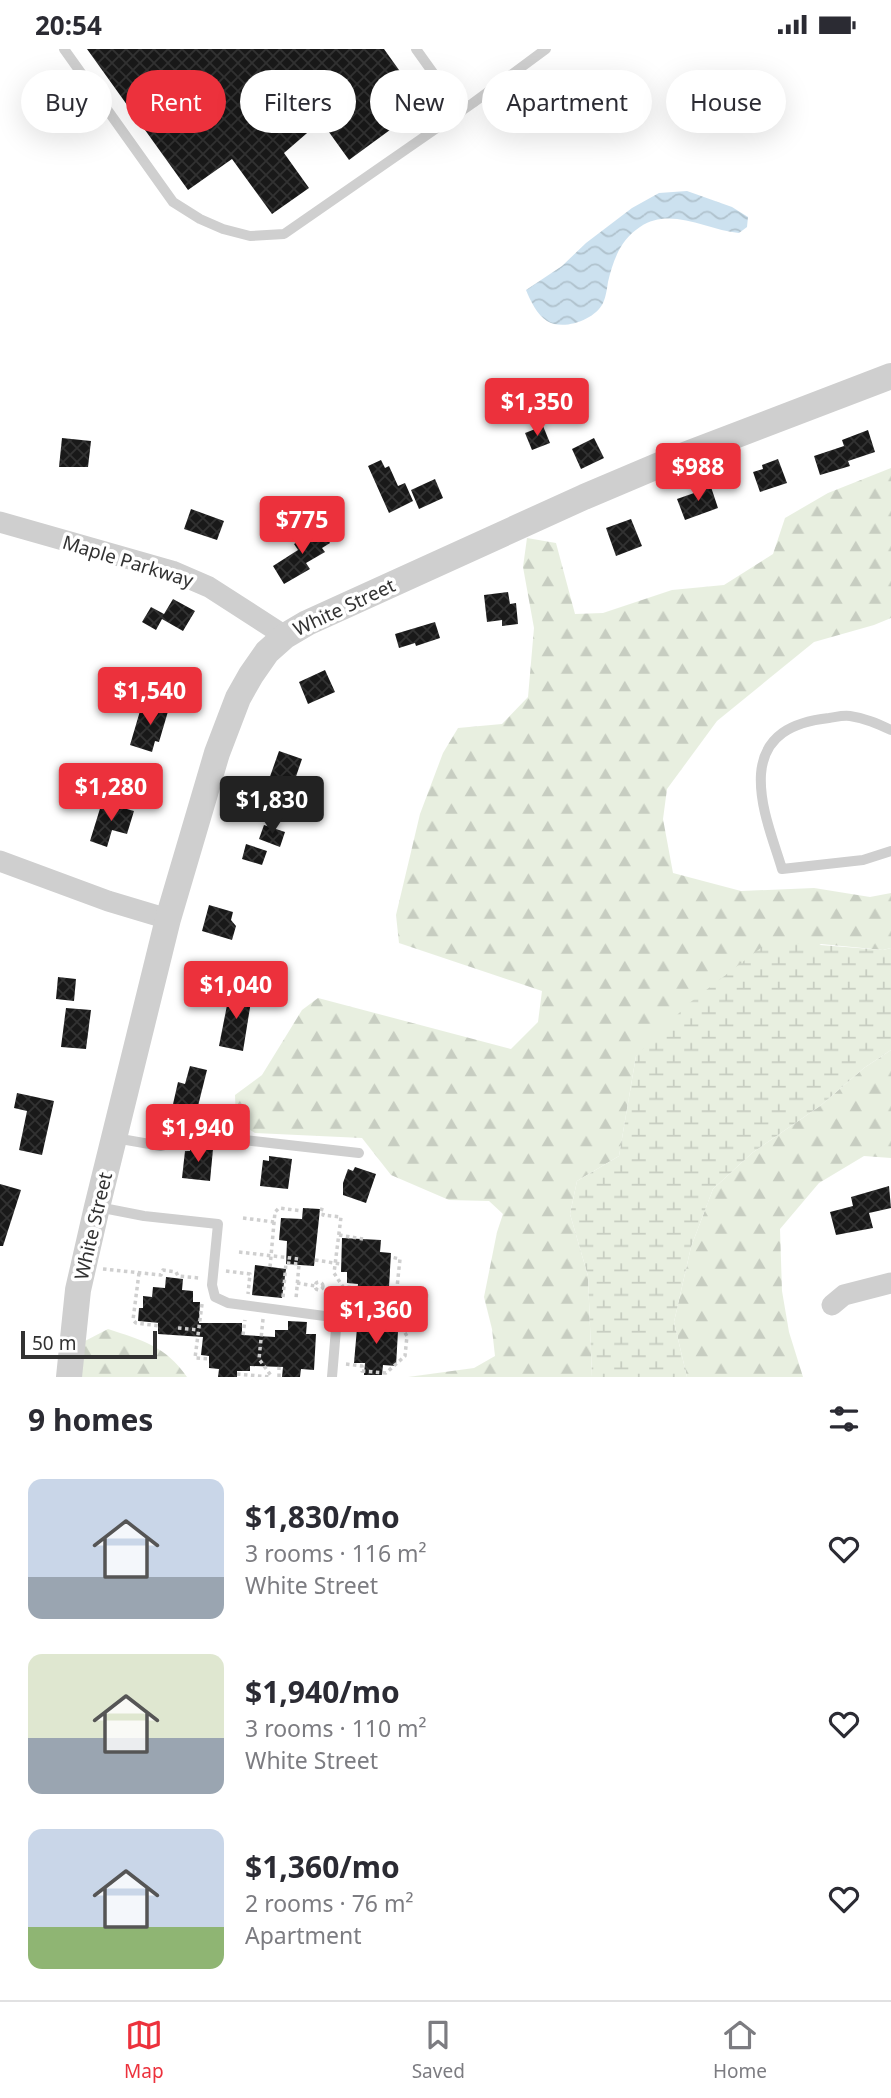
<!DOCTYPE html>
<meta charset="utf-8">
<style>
:root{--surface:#fff;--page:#f2f2f3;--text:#2b2b33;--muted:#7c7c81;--line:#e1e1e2;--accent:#ec313c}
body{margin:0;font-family:"Noto Sans",sans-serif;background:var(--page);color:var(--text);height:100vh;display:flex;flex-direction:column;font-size:26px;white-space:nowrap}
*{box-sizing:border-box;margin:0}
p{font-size:23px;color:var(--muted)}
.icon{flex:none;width:38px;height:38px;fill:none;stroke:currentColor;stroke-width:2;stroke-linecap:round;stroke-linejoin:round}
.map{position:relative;height:1328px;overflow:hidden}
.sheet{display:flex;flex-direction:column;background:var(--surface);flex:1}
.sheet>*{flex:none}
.top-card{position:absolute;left:21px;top:21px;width:850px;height:63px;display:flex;gap:14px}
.scale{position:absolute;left:21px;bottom:18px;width:136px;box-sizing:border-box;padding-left:7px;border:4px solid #323232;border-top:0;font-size:19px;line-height:24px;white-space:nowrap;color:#323232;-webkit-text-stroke:5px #fff;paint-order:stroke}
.price{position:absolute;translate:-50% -60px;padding:0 16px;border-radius:7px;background:var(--accent);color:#fff;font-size:23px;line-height:46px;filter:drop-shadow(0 2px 4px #0008)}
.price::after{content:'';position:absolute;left:50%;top:42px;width:21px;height:16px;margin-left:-10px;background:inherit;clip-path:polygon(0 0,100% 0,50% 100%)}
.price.selected{background:#222;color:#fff}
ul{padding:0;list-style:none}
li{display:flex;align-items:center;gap:21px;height:175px;padding:0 28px}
li span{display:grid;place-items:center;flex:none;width:196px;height:140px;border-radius:14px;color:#555}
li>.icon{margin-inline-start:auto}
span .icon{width:84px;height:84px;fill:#fffc;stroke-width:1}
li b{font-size:30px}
h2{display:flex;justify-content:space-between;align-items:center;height:84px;padding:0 28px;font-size:30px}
.pill{padding:0 24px;border-radius:32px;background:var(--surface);box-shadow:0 7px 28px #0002;font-size:24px;line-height:63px}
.pill.selected{background:var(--accent);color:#fff}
.status{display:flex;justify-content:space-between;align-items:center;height:49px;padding:0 35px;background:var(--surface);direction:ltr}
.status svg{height:19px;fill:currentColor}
.dock{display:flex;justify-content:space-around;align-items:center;height:98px;border-top:2px solid var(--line);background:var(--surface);font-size:19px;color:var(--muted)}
.dock a{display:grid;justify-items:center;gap:4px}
.dock .selected{color:var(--accent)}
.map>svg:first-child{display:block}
.forest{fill:url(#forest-firs)}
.wetland{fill:url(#wetland-marsh)}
.water{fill:url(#water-waves)}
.building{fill:url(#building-cross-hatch)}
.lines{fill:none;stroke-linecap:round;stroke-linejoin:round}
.path{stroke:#cfcfcf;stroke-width:3.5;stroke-dasharray:3.5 3.5;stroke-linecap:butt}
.service{stroke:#cfcfcf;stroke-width:10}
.minor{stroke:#cfcfcf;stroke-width:21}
.tertiary{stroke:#cfcfcf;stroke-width:26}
.labels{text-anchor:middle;stroke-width:7;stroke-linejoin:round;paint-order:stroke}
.street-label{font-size:19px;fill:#323232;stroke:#fff}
</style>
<div class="status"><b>20:54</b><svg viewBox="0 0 49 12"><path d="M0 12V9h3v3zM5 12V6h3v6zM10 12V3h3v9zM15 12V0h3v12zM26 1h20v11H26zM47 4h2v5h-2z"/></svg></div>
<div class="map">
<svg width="891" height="1328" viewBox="0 0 891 1328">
<defs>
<pattern id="forest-firs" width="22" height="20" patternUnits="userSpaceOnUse" patternTransform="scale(1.75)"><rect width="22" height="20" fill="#e8efe0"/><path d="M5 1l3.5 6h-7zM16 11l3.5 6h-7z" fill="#c7cdc1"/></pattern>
<pattern id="wetland-marsh" width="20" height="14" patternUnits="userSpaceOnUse" patternTransform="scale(1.75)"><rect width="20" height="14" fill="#e8efe0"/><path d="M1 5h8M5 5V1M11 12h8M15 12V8" fill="none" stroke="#c7cdc1"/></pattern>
<pattern id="water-waves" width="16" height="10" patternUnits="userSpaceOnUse" patternTransform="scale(1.75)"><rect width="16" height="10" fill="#cce1ef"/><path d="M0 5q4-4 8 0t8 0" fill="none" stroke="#b0c2cd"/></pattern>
<pattern id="building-cross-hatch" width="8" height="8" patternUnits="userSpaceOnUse" patternTransform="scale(1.75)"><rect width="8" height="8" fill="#191919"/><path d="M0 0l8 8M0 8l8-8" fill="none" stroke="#323232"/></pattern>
</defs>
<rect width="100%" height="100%" fill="#fff"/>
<!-- forest -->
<g class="forest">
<polygon points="891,419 891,569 874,576 814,593 717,672 667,740 663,770 673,824 741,842 814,839 870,848 891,844 891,899 883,901 821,895 636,1007 619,1107 577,1132 570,1165 588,1227 592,1328 408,1328 474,1319 495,1307 492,1280 484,1248 497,1183 503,1165 489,1152 449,1151 391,1126 362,1089 255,1084 236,1072 235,1046 262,1026 302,961 318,949 511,1000 538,973 542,942 399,894 396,866 420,765 443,704 458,679 502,675 528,648 534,579 523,518 527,489 556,494 575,565 603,564 672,541 724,536 773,505 785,469 828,444"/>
<polygon points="891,1001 891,1109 864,1107 819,1134 780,1180 782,1242 789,1283 803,1328 687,1328 674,1273 691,1198 713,1140 752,1104 820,1057 864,1019"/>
<path d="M108 1280C141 1291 166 1297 187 1328H81L85 1292Z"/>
</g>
<!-- wetland -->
<polygon class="wetland" points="770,892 883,901 891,899 891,1001 864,1019 820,1057 752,1104 713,1140 691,1198 674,1273 687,1328 592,1328 588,1227 570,1165 577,1132 619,1107 636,1007 688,955"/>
<!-- water -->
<path class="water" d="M687 142 732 158 748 168 747 178 739 184C707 181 670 157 640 178 620 191 613 212 608 233 607 239 606 248 603 254 595 271 563 282 547 272 537 266 530 251 526 241L562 217 586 194 632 159 659 144Z"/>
<!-- building -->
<g class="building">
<polygon points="87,0 384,0 424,56 349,111 321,72 284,104 309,139 272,165 232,110 188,141"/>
<polygon points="543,377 550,394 532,401 525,384"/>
<polygon points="868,381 875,403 848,412 850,417 820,426 814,407 844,397 842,391"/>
<polygon points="62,389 91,392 88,418 59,418"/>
<polygon points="594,389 604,409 581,420 572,400"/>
<polygon points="778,410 787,434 760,443 753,423 763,420 762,416"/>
<polygon points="381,411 385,419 389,417 398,437 405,434 413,452 389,464 368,417"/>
<polygon points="435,430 443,449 419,460 411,441"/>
<polygon points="711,438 718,459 685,471 677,450"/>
<polygon points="191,460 224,472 217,491 184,480"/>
<polygon points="631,470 642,497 616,507 606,479"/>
<polygon points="321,479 330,494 322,499 325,503 306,514 310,520 284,535 273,517 298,501 294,495"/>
<polygon points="508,543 510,555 516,554 518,575 502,577 502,571 487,573 484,546"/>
<polygon points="173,550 195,562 183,582 162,570 156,581 142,573 151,558 164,565"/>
<polygon points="435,573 440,589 416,597 415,594 399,599 395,585"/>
<polygon points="325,621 335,643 308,655 299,633"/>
<polygon points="150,653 169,659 159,693 155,692 152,703 130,696 140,662 147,664"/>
<polygon points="279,702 302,710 290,745 284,743 279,759 261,753"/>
<polygon points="102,753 134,762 127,785 112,781 107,798 90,792"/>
<polygon points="264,776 285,783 280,798 259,790"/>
<polygon points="246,795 267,802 262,816 242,810"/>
<polygon points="209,856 233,863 231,871 236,877 232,891 202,882"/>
<polygon points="58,928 76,930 74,952 56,950"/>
<polygon points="230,941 252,946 243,1002 219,997"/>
<polygon points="66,959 91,961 86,1000 61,998"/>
<polygon points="190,1017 207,1021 195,1069 171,1064 178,1033 185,1035"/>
<polygon points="17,1044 54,1052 42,1106 19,1101 27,1062 14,1059"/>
<polygon points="190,1098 213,1100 210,1132 182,1129 185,1102 190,1102"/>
<polygon points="269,1107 292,1110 288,1140 260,1137 263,1111 269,1112"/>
<polygon points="355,1118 376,1125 366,1154 343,1146 343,1134 348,1120 353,1122"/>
<polygon points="0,1135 21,1141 3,1197 0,1197"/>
<polygon points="889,1137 891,1159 869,1164 873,1179 836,1186 830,1163 853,1157 851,1148"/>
<polygon points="303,1159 320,1160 314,1217 286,1215 287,1192 279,1191 281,1169 302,1170"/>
<polygon points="342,1189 381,1191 380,1203 391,1204 389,1238 376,1238 375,1248 357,1247 358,1235 347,1234 347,1223 341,1223"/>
<polygon points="255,1216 286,1220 282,1249 252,1246"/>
<polygon points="166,1228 183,1230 182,1241 193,1242 193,1253 200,1253 199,1274 242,1274 242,1286 275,1288 275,1281 288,1281 288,1272 307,1273 306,1285 316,1285 314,1321 301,1320 300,1328 282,1328 283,1318 250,1317 250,1322 237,1322 237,1328 218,1328 219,1320 209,1319 209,1307 201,1306 203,1288 158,1285 158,1274 160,1274 138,1272 139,1259 143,1259 143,1247 152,1248 153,1238 165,1239"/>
<polygon points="370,1268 388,1269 388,1281 398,1282 396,1317 383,1316 382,1326 364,1326 365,1314 354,1314 357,1279 369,1279"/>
</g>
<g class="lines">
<!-- path -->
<g class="path">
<polyline points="320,1160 324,1161 323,1166 341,1168 334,1224 343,1238 357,1239"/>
<polyline points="243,1169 274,1173"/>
<polyline points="339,1186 363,1190"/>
<polyline points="239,1203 299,1210"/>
<polyline points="315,1211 341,1215"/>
<polyline points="270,1218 275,1163 279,1159 302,1162"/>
<polyline points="103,1220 161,1226 163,1221 176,1223 178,1227 199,1229"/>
<polyline points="226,1222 250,1225 248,1245"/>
<polyline points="139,1224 133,1271 136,1274 160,1277"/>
<circle cx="319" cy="1237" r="4"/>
<polyline points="297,1234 315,1237"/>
<polyline points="376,1242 429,1247"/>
<polyline points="283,1248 286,1214 299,1215 296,1250"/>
<polyline points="202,1255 195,1309 209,1310"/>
<polyline points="352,1263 370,1267 374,1263 394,1265"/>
<polyline points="389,1264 388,1274 397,1275"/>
<polyline points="263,1270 259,1310 272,1328"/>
<polyline points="178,1279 199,1281"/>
<polyline points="243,1286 245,1271"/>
<polyline points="346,1315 362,1317 362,1322 386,1324 405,1307 407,1287 394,1267 400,1210 391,1208"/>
<polyline points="237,1325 270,1328"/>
<polyline points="279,1328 279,1318"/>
</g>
<!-- service -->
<g class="service">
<polyline points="64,0 173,153 200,170 223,180 250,187 284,185 473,54 546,0"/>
<polyline points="416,0 461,63"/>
<path d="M891 681C878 675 865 669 850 667 843 666 836 668 829 669 793 673 764 686 761 725 759 757 773 790 782 820L863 811 891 802"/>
<polyline points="115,1089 161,1097 174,1094 191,1085 359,1104"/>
<polyline points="98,1158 144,1167 218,1175 212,1236 215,1248 228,1254 332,1268 336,1280 332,1328"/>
</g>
<!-- minor -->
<g class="minor">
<polyline points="0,473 172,522 209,538 285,587"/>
<polyline points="0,812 108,852 168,870"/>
<polyline points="832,1256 844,1246 891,1234"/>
</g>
<!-- tertiary -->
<polyline class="tertiary" points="69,1328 78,1241 97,1158 168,870 217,704 238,649 251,626 267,603 285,587 307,574 584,448 669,412 891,327"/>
</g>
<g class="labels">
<!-- street labels -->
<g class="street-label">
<text transform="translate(128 512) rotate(17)" y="7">Maple Parkway</text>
<text transform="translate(344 558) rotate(-25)" y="7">White Street</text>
<text transform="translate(93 1177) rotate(-77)" y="7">White Street</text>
</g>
</g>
</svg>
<div class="scale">50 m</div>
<b class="price" style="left:537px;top:389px">$1,350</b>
<b class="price" style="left:698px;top:454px">$988</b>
<b class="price" style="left:302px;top:507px">$775</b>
<b class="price" style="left:150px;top:678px">$1,540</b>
<b class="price" style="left:111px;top:774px">$1,280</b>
<b class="price selected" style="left:272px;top:787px">$1,830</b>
<b class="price" style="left:236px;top:972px">$1,040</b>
<b class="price" style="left:198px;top:1115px">$1,940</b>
<b class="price" style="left:376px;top:1297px">$1,360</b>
<div class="top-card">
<a class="pill">Buy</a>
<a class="pill selected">Rent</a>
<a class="pill">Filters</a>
<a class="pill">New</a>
<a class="pill">Apartment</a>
<a class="pill">House</a>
</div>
</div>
<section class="sheet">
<h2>9 homes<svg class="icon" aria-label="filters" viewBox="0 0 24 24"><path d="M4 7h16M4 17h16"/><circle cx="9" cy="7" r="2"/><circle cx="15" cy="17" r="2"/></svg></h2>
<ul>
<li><span style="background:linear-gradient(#c9d6e8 70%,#9aa5b1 0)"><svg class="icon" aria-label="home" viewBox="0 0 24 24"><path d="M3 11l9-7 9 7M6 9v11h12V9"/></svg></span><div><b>$1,830/mo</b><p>3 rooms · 116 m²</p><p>White Street</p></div><svg class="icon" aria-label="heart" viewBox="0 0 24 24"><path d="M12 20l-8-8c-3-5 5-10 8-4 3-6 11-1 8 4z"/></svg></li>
<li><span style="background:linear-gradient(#dfe7d0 60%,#9aa5b1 0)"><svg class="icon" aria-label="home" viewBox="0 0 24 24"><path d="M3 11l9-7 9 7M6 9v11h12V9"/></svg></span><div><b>$1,940/mo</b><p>3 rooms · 110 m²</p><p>White Street</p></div><svg class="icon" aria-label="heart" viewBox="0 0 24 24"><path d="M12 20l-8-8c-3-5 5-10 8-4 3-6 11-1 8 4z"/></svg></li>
<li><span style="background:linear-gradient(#c9d6e8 70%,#8fb573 0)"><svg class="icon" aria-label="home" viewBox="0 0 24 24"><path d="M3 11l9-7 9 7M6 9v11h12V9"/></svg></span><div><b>$1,360/mo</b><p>2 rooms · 76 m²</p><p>Apartment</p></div><svg class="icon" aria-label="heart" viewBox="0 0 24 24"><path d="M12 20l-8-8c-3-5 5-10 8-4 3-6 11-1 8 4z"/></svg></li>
</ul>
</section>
<nav class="dock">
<a class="selected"><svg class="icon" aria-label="map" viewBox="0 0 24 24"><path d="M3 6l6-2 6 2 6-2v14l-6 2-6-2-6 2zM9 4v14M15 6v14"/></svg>Map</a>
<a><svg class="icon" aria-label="saved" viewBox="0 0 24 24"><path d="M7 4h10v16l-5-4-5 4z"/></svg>Saved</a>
<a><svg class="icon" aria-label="home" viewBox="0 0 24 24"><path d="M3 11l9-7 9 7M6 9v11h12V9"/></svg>Home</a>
</nav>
